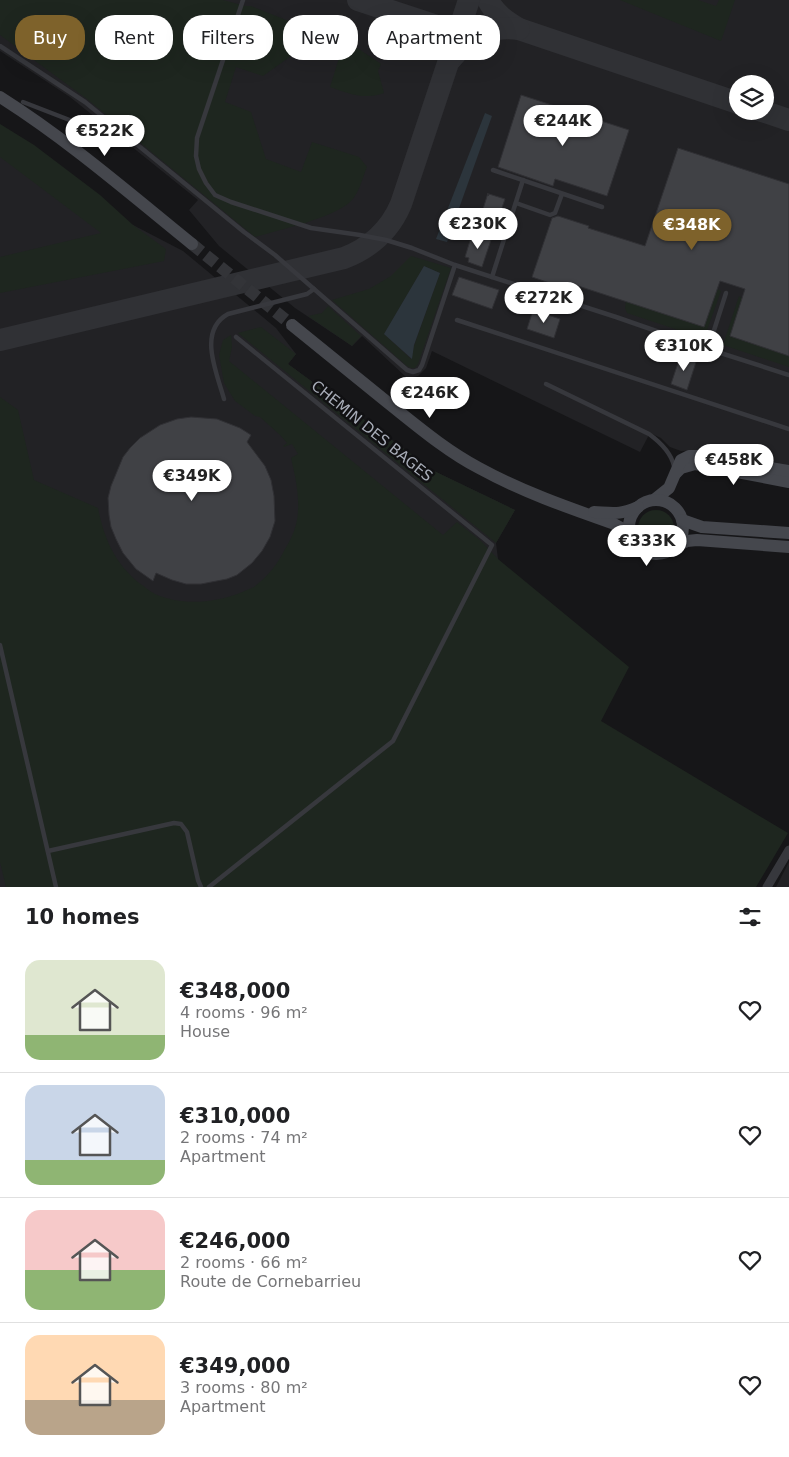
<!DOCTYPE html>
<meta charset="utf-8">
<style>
:root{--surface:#fff;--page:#f2f2f2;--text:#202124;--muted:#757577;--line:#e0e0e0;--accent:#7e622b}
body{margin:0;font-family:"DejaVu Sans",sans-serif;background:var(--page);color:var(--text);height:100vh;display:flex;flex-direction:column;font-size:19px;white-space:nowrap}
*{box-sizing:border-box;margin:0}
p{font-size:16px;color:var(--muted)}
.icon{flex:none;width:28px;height:28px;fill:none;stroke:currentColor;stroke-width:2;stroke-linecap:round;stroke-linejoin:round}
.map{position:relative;height:887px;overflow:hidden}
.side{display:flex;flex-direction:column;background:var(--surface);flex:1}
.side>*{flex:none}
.guide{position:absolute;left:15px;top:15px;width:500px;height:45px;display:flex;gap:10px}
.fabs{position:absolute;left:729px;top:75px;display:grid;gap:10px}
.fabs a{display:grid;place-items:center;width:45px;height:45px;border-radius:50%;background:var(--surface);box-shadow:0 5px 20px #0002;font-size:25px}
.price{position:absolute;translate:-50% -42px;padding:0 11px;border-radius:18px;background:#fff;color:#222;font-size:16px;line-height:32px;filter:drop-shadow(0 1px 2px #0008)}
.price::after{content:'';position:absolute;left:50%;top:30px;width:15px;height:11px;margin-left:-8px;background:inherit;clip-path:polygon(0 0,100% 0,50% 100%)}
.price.on{background:var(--accent);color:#fff}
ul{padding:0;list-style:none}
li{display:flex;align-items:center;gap:15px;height:125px;padding:0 25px}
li+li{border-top:1px solid var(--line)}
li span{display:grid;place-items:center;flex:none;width:140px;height:100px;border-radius:15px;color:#555}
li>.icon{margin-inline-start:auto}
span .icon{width:60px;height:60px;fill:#fffc;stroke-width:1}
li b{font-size:21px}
h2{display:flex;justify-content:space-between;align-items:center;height:60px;padding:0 25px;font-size:21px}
.tag{padding:0 18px;border-radius:20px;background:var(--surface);box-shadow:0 5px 20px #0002;font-size:18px;line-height:45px}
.tag.on{background:var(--accent);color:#fff}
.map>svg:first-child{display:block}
.built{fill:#222225;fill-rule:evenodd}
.green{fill:#1e261f;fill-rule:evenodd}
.water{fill:#2c353c}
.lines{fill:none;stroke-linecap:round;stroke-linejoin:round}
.taxiway{stroke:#303135;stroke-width:22}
.building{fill:#404145;stroke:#303034}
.secondary-tunnel{stroke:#333438;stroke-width:12;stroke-dasharray:12 6;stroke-linecap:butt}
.lane{stroke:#37383d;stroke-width:4.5}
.street{stroke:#37383d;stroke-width:9}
.secondary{stroke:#45474d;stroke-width:12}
.labels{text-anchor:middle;stroke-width:5;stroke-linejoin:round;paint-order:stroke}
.street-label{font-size:15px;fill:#a8adb8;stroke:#111113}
</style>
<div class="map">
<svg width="789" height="887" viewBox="0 0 789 887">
<rect width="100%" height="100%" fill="#161618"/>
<!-- built -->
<g class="built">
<path d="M0 0H789V468L698 450 681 451 670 447 661 438 650 433 640 452 432 351 426 368 418 376 413 377H406L362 336 352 346 295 308 219 246 189 210 198 200 70 97 0 51ZM738 84H765V111H738Z"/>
<polygon points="0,143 133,225 183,251 276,328 296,354 288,364 434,471 515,510 496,543 498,559 514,887 0,887"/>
<polygon points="789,862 789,887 776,887"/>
</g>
<!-- green -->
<g class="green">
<path d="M0 0H223L245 6H251L359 49 381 64 378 71 384 93C363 100 350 94 330 87L339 58 305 46 263 76 236 67 225 102 251 112 266 159 301 172 312 142 359 157 367 167C362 179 359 194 350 202 333 218 279 230 255 237L87 99 0 35Z"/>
<polygon points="620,0 698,0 716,6 719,0 735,0 721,41"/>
<polygon points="0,124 34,145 100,195 133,225 166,249 164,261 0,293 0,257 101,233 0,157"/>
<path d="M411 256 451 268 418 364 415 368H411L407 366 332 300 369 289 391 276ZM424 266 440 273 414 346 411 359 384 334Z"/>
<polygon points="717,289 721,291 705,336 702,338 627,313 625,308 626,301 704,327"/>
<polygon points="739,296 742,298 730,336 789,356 789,367 723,345"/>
<polygon points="328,306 361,336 352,346 308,316 322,313"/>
<polygon points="261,327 296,354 288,364 434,471 515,510 496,543 238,333"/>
<path d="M231 335 232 347 229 361 443 535 457 522 481 541 498 559 629 667 601 721 788 833 756 887H6L0 862V397L18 410 34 480 98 508C104 539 115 563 139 583 144 586 149 591 155 594 182 606 213 603 240 593 244 591 250 589 254 587 267 577 278 564 285 549 292 538 298 524 298 510 299 493 295 475 291 458L298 454 292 444 284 447 283 446 287 443 280 435 260 417 255 416 235 401 224 383 219 355 223 340Z"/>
<circle cx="656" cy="528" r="18"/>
</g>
<!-- water -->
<g class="water">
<polygon points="485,113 492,116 447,242 436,239"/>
<polygon points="424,266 440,273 414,345 412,359 384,334"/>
</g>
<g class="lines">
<!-- taxiway -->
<g class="taxiway">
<polyline points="358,0 458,33"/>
<path d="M488 0C495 14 506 21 519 29L738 103"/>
<path d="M451 59C469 37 490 25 519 29"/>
<polyline points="762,111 789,120"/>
<path d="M0 340 344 258C370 248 390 230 401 204L469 0"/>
</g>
</g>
<!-- building -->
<g class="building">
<polygon points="521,95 629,130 607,196 555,179 553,186 498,167"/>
<polygon points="678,148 789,184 789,356 730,336 745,289 720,281 704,327 569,283 567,289 532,277 552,218 558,216 589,226 588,228 645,246"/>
<polygon points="488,193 488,196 489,194 505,199 495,228 479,222"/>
<polygon points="472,234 491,240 482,267 468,262 469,258 465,257"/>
<polygon points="459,277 499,290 492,309 452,295"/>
<polygon points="533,310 560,319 554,338 527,329"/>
<polygon points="681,354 697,359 687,390 671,384"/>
<polygon points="191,417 217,419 240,428 251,435 247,442 265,466 271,480 274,496 275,521 270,537 262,551 252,563 237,575 227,579 201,584 186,584 172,580 156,573 153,581 136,569 123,553 116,539 111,527 109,515 108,498 111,486 123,457 130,448 140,438 160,425 177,419"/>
</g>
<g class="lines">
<!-- secondary-tunnel -->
<polyline class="secondary-tunnel" points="192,244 292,325"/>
<!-- lane -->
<g class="lane">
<polyline points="243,0 197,138 196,156 199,169 206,183 215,195 231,202 311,228 360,235 386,240 412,248 455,265 616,317 708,349 789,375"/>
<polyline points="0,46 85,102 244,232 275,255 407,370 413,372 419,370 422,365 455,265"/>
<polyline points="23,102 98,131"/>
<polyline points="493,170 602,207"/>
<polyline points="516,203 550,215 555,213 562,194"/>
<polyline points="492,277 523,180"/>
<polyline points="457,320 789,429"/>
<polyline points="708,349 726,293"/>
<path d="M546 384 649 434C660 442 671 453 674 466"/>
<path d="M224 399C217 373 197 331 228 314L307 294 314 289"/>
<polyline points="0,645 56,887"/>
<polyline points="48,851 174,823 181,824 187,832 198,880 201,887"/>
<polyline points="209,887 393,741 492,545 236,337"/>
</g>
<!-- street -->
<polyline class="street" points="767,887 789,850"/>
<!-- secondary -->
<g class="secondary">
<path d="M0 97C68 140 129 193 192 244"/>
<path d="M292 325C324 351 355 376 387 402 416 425 445 450 479 468 521 491 566 507 612 523L623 529 630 536"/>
<polyline points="676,473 681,468 695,464 789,482"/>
<polyline points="654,500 669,488 681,460 689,456 698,456 789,471"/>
<circle cx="656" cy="527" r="27"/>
<path d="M594 512C614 513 620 515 638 507"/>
<polyline points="682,520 702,527 789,533"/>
<polyline points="676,546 687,541 697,540 789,547"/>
</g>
</g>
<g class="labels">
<!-- street labels -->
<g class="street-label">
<text transform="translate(372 431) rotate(39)" y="5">CHEMIN DES BAGES</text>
</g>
</g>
</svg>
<div class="fabs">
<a><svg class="icon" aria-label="layers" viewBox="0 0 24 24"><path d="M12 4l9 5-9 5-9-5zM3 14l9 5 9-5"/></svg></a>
</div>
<b class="price" style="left:563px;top:147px">€244K</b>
<b class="price" style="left:105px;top:157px">€522K</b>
<b class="price" style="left:478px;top:250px">€230K</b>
<b class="price on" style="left:692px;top:251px">€348K</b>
<b class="price" style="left:544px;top:324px">€272K</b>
<b class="price" style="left:684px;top:372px">€310K</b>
<b class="price" style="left:430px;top:419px">€246K</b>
<b class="price" style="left:734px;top:486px">€458K</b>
<b class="price" style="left:192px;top:502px">€349K</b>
<b class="price" style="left:647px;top:567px">€333K</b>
<div class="guide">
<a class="tag on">Buy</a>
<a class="tag">Rent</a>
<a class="tag">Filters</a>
<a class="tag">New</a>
<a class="tag">Apartment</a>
</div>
</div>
<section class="side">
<h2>10 homes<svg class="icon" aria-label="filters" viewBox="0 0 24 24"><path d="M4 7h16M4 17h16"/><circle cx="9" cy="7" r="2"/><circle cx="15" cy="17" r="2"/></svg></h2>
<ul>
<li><span style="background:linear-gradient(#dfe7d0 75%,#8fb573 0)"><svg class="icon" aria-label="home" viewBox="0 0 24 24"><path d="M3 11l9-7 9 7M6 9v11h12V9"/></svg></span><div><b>€348,000</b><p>4 rooms · 96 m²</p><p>House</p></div><svg class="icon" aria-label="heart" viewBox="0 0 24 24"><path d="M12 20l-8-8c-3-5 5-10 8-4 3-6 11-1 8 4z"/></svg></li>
<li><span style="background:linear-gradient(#c9d6e8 75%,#8fb573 0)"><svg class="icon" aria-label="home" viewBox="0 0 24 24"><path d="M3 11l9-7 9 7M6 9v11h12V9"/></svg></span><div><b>€310,000</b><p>2 rooms · 74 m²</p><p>Apartment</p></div><svg class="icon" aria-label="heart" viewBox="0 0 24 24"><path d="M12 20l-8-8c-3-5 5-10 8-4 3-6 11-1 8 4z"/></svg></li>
<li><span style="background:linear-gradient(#f6c9c9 60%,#8fb573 0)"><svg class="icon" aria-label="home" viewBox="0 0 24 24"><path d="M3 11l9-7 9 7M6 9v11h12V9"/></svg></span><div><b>€246,000</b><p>2 rooms · 66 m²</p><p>Route de Cornebarrieu</p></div><svg class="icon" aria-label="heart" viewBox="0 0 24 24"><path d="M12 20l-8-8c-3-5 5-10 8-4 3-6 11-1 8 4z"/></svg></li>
<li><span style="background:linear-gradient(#ffd9b3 65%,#b9a48a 0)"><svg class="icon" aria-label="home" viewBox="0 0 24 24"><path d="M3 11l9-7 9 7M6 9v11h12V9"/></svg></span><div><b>€349,000</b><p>3 rooms · 80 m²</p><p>Apartment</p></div><svg class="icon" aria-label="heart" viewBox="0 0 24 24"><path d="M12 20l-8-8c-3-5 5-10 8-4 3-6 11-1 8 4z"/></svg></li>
</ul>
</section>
